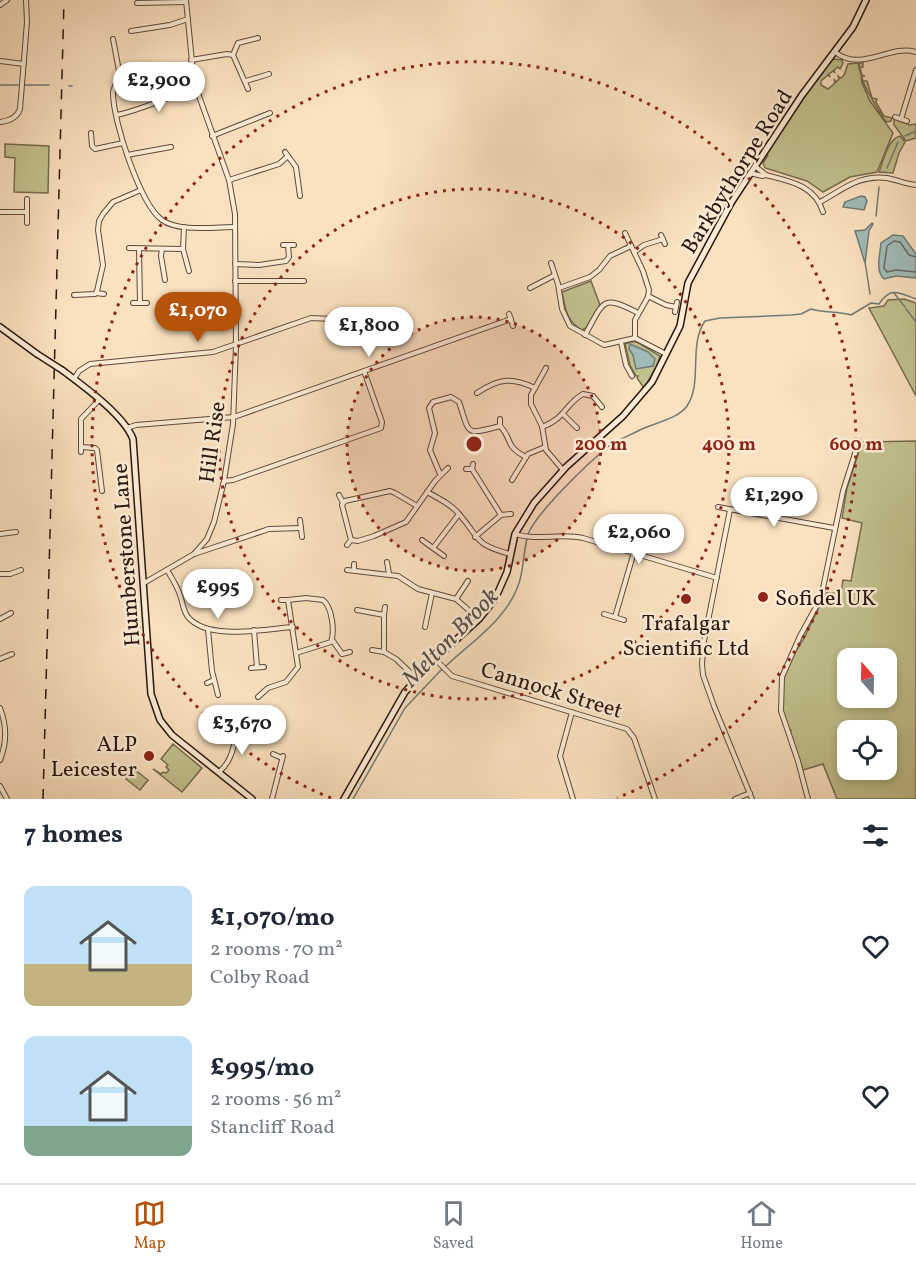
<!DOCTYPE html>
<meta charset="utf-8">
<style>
:root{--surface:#fff;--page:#f6f6f7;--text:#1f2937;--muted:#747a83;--line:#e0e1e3;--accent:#b45309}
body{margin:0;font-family:Vollkorn,serif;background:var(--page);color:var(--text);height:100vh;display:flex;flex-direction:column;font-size:22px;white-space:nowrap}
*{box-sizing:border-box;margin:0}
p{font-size:20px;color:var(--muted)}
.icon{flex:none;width:33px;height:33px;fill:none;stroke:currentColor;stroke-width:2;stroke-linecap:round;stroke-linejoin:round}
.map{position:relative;height:799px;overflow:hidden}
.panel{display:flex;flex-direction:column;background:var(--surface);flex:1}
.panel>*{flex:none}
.needle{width:39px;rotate:340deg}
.controls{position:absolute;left:837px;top:648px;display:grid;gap:12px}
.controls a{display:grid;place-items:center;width:60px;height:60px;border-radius:12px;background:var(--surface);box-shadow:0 3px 9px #0003;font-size:30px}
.price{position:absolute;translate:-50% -51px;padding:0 14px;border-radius:21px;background:#fff;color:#222;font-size:20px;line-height:39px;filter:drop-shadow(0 2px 3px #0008)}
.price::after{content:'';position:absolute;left:50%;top:36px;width:18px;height:14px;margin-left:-9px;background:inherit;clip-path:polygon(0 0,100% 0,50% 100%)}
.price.on{background:var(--accent);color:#fff}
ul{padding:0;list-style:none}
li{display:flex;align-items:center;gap:18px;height:150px;padding:0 24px}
li span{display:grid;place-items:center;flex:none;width:168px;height:120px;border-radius:12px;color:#555}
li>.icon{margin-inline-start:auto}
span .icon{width:72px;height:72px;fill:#fffc;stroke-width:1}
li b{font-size:26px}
h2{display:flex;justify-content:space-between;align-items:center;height:72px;padding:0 24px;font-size:26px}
.tab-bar{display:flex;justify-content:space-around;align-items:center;height:84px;border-top:2px solid var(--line);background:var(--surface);font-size:16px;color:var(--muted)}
.tab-bar a{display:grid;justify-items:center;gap:3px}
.tab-bar .on{color:var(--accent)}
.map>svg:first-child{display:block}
.green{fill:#c2c28f;stroke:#766c50;stroke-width:1.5;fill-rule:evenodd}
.water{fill:#a1bcba;stroke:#717a76;stroke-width:1.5}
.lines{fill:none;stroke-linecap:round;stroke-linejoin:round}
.shore{stroke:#666a65;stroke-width:1.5}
.stream{stroke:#717a76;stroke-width:1.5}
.street-casing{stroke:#5e4a3c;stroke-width:6}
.secondary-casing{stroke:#2a1710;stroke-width:8}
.street{stroke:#fcecd5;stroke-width:4}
.secondary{stroke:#fcecd5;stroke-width:5}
.rail{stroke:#2a1710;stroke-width:1.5;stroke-dasharray:10 10;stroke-linecap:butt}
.secondary-bridge-casing{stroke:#2a1710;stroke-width:8;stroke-linecap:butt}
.secondary-bridge{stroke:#fcecd5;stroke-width:5}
.ring{fill:none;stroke:#8f2418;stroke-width:3;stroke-dasharray:3 6}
.poi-dot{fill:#8f2418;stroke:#fcecd5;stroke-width:2}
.labels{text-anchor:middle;stroke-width:5;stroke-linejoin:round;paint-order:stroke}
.street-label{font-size:22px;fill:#2a1710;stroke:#fcecd5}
.poi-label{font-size:22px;fill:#2a1710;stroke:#fcecd5;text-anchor:start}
.water-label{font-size:24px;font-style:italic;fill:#54514c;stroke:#fcecd5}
.centre{fill:#8f2418;stroke:#fcecd5;stroke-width:3}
.ring-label{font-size:18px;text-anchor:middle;font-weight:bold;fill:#8f2418;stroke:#fcecd5;stroke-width:5;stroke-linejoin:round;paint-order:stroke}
</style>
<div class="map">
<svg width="916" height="799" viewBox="0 0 916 799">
<rect width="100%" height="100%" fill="#fae1bf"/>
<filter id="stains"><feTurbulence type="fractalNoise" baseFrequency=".00333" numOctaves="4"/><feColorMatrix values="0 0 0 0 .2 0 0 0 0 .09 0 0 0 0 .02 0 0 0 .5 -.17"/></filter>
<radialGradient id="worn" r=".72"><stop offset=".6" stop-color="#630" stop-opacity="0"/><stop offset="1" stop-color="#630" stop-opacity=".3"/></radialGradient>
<!-- green -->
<g class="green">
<path d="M834 59 842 60 843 63 840 69 838 67 834 70 835 73 833 71 829 74 830 77 828 75 821 81V85L828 89 835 83 834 79 836 82 839 79 838 76 841 78 844 75 848 64 858 63 861 75 859 63H863V67L860 68 862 75 865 76H862L863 81H867L872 98 877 99 876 102 884 116 892 118 891 121 887 122 884 119C876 106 866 92 861 76L862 83 870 101 893 133 877 172 850 177 823 192 807 181 765 168 763 163 768 155 766 153C783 127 810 78 834 59Z"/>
<polygon points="894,119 910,125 916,124 916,138 906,141 894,125"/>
<path d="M900 136 905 142 899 153 893 173 879 172C884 160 887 140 900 136Z"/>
<polygon points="5,144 49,146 48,193 14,192 15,158 5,157"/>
<path d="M591 281 600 305 586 328 582 330C567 322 565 309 562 292Z"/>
<polygon points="904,299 916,303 916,396 869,308 884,306 888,300"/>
<polygon points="631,342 637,342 660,356 657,366 644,388 637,378 638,376 636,376 630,365 625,344"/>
<path d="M916 441V799H837L823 764 803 770 789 739 791 730 786 729 780 707 784 670 803 640 826 593H841L843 580 851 581 862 523 842 518 847 488 862 442ZM848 658H886V698H848ZM848 730H886V770H848Z"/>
<polygon points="173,744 202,768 182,792 153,769 161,774 163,772 166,773 169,770 166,767 168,765 161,759"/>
<polygon points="134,769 148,780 140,790 126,779"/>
</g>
<!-- water -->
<g class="water">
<polygon points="861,196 865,197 867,201 864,210 843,207 845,202"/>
<polygon points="872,223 873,224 869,231 865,263 855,231 865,230"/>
<path d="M893 235 903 236 916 254V278L896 276 884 279C875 271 880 255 881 243Z"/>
<polygon points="630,344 648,352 655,359 653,366 636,369 633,355 629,349"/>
</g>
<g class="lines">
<!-- shore -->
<polyline class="shore" points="916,257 909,255 900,242 894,241 887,246 884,268 887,272 896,270 916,272"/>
<!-- stream -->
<g class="stream">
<polyline points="0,85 18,85"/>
<polyline points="25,85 49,85"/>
<polyline points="69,86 72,86"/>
<polyline points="905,136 916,131"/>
<polyline points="887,168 898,142"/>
<polyline points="876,216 879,187"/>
<polyline points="865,262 870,294"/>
<polyline points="894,293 905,307"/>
<polyline points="906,309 916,322"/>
<path d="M528 534C538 511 588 463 609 446 618 440 628 436 638 431 652 423 677 420 687 406 703 383 688 345 705 321L720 318 791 315 801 314 811 309C825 313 837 311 851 315L871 303 879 304C891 286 899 293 916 299"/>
<path d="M446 666C471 642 506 620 518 586 524 571 523 554 527 539"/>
<polyline points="353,799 405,708 442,669"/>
</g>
<!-- street casing -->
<g class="street-casing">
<g id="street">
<polyline points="186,0 194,82 229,180 235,214 236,345 233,424 224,481 214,522 207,539 194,554"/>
<polyline points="137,3 186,2"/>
<polyline points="0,5 7,0"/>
<polyline points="131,31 170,25 188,19"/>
<polyline points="113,39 120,76"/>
<path d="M835 52C862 73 889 44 916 52"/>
<polyline points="233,55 238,43 258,38"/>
<polyline points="191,60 227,54 233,55 248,89"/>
<polyline points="0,61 24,64"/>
<path d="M120 76C118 82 113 87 113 93 113 121 140 204 162 220 178 232 215 227 235 227"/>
<polyline points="120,76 151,68"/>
<polyline points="246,81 269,74"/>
<path d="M117 115C145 109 168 96 196 89"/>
<polyline points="895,117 907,121"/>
<polyline points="901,119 916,70"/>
<path d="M0 122C9 121 17 118 20 109L27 22 26 0"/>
<polyline points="91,133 92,146 95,149 123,143"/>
<polyline points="212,136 270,113"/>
<polyline points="285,152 296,167 300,196"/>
<polyline points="127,155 171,147"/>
<polyline points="755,166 766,175"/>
<path d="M750 173 762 176 766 175C789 181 815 185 823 212"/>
<polyline points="229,180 279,164 288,156"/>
<path d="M820 202C842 190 860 174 887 178 897 180 906 184 916 185"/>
<polyline points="0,212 27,212"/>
<polyline points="27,223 27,199"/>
<polyline points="184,227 183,249 189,271"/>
<polyline points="625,233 643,271 649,290 648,297 635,320 635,338"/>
<polyline points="661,235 665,244"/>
<polyline points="283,245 294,245"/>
<polyline points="129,248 183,249"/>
<polyline points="139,249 140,303"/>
<polyline points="162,249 161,256 165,280"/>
<polyline points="634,252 644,245 663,239"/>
<polyline points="551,263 558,284 562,309 570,326 604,345 635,338 666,354"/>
<polyline points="235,264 259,265 286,261 289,257 288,245"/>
<polyline points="235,281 304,281"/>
<polyline points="530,288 555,275"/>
<polyline points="559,288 590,277 599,270 610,256 631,246"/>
<polyline points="96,293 104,294"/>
<polyline points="74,295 95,294 97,291 103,265 98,230 99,221 103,214 113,202 141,190"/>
<polyline points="648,296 666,305 676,307"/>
<polyline points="133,303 147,303"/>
<polyline points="675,312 677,302"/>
<polyline points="509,314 513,326"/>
<path d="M585 335C604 302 601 293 638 313"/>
<polyline points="621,342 626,365 632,376"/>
<polyline points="74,379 79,371 90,364 213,352 311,318 332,319"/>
<polyline points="535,388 546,368"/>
<path d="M477 393C499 378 513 377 535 388L531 395V404L542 426 546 450 563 470"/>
<polyline points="563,414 577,428"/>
<polyline points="500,426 500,419"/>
<path d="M542 427C566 418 565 404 583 394L593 396 602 407"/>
<polyline points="127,428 136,425 234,417 511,319"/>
<polyline points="81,447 95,448 97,450 102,491"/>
<polyline points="81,452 81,419 99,400"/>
<polyline points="466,469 472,469 473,464"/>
<polyline points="472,469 501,515"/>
<path d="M440 474 430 450 435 433 429 408 433 402 451 397 459 402C470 434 464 436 500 426 513 439 504 446 526 457"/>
<polyline points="512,480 528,454 545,447"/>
<polyline points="224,481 233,480 381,428 382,422 364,371"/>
<path d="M427 492C438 498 451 504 459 514 481 539 473 544 510 554"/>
<polyline points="339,495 343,503"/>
<polyline points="718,507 834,528"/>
<polyline points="730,510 704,641 702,664 703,675 714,706 752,799"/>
<polyline points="300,520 302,537"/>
<polyline points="0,534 16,532"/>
<path d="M515 534C537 541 561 533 583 538L717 578"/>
<polyline points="475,537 501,515 511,514"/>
<polyline points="351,540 358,541 374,536 406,522 435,481 448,468"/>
<polyline points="422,540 444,556"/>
<polyline points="347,545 351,540 342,505 345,501 390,491 395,493 417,506"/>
<polyline points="433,548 459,514"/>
<polyline points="387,562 389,574"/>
<polyline points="354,564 354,570"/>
<path d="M167 570C172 578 177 586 180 595 183 603 183 611 188 617 208 641 265 629 293 627"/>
<polyline points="347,570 398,576 418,589 456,599 479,619"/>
<polyline points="0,574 10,574 21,570"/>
<polyline points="144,583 194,554 269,529 301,528"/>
<polyline points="456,599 468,581"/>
<polyline points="281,600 288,600"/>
<polyline points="357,610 384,615 384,652 396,659 417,679"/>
<polyline points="604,614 624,620"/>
<polyline points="384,615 385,607"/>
<polyline points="615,617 634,552"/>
<polyline points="0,619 11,613"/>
<polyline points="425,627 432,593"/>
<polyline points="208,630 212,671 218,695"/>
<polyline points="254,630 257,667"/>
<polyline points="333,641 342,654 350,652"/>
<polyline points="372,650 384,652"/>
<polyline points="0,659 12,654"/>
<polyline points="435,659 452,676 627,729 634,738 655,799"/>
<polyline points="251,668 264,667"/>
<polyline points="207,683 214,680"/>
<path d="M258 697 268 688 286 682 298 667 288 600 306 598 323 600C332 607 335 631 331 642L296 653"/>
<path d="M0 708C7 726 7 743 0 760"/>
<polyline points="572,712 560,756 573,799"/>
<polyline points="273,754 282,758"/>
<path d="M219 772C234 760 234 740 240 723"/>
<polyline points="0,786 7,799"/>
<polyline points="272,799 283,756"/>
<polyline points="735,799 750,793"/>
<polyline points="808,799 798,761 781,711 782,677 800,636 821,598 843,491 859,441"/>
</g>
</g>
<!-- secondary casing -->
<g class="secondary-casing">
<g id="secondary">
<polyline points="0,327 37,354"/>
<path d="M62 370C82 385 124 415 133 439L151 694 160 720 172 735 252 799"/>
<polyline points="344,799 405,692 435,659 479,619 495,599 507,572 515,534 534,503 566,467 623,416 652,382 680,326 688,283 731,203 802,95 853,27 866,0"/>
</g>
</g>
<!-- street -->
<use href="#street" class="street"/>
<!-- secondary -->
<use href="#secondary" class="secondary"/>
<!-- rail -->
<polyline class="rail" points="43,799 64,0"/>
<!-- secondary-bridge casing -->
<g class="secondary-bridge-casing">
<polyline id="secondary-bridge" points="37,354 62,370"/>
</g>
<!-- secondary-bridge -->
<use href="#secondary-bridge" class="secondary-bridge"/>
</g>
<!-- distance rings -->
<circle cx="474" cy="444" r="127" fill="#8f2418" fill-opacity=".12"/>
<g class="ring">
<circle cx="474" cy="444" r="127"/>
<circle cx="474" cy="444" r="255"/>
<path d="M331 798A382 382 0 1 1 617 798"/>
</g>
<!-- markers -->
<g class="poi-dot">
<circle cx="763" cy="597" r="6"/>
<circle cx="686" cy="599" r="6"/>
<circle cx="149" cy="756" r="6"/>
</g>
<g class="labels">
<!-- street labels -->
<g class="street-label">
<text transform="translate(736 171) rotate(-58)" y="8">Barkbythorpe Road</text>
<text transform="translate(211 442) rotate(-82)" y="8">Hill Rise</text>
<text transform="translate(125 555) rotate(-94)" y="8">Humberstone Lane</text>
<text transform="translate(552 689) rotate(17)" y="8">Cannock Street</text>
</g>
<!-- poi labels -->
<g class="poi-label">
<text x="775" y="605">Sofidel UK</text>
<text x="686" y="630" text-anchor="middle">Trafalgar<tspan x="686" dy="25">Scientific Ltd</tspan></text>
<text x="137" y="751" text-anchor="end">ALP<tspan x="137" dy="25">Leicester</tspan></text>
</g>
<!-- water labels -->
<g class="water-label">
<text transform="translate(450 637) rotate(-46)" y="8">Melton Brook</text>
</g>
</g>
<circle cx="474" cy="444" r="9" class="centre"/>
<g class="ring-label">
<text x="601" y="450">200 m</text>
<text x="729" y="450">400 m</text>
<text x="856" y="450">600 m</text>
</g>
<rect width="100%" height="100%" filter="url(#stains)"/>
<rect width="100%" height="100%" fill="url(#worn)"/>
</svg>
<div class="controls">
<a><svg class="needle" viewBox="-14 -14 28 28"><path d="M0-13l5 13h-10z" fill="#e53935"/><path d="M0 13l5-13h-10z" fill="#747a83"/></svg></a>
<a><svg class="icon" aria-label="locate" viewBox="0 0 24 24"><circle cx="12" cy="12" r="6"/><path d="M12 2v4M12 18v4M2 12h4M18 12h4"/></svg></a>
</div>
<b class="price" style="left:159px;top:113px">£2,900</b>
<b class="price on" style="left:198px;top:343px">£1,070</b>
<b class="price" style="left:369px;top:358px">£1,800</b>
<b class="price" style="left:774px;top:528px">£1,290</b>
<b class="price" style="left:639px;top:565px">£2,060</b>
<b class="price" style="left:218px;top:620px">£995</b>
<b class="price" style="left:242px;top:756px">£3,670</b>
</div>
<section class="panel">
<h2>7 homes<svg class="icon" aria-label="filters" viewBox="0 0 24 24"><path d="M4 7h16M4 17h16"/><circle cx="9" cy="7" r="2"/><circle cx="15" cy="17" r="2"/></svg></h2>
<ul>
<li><span style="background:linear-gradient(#bfe0f5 65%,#c2b280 0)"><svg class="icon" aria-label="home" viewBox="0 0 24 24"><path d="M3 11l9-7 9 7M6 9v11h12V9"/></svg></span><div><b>£1,070/mo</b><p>2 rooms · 70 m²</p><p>Colby Road</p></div><svg class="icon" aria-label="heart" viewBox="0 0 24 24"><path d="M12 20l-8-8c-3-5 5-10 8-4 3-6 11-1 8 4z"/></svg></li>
<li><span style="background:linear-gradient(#bfe0f5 75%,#7fa58c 0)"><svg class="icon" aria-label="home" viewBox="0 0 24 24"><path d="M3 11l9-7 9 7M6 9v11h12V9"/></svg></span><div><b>£995/mo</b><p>2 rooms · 56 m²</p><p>Stancliff Road</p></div><svg class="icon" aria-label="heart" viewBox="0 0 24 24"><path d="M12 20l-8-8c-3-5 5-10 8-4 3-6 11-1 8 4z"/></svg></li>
</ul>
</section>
<nav class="tab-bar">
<a class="on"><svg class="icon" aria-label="map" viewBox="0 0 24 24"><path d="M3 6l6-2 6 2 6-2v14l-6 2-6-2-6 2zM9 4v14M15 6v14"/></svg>Map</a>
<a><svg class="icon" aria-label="saved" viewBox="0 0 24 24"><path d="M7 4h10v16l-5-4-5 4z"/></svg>Saved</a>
<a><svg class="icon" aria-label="home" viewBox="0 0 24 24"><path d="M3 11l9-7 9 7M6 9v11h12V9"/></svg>Home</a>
</nav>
